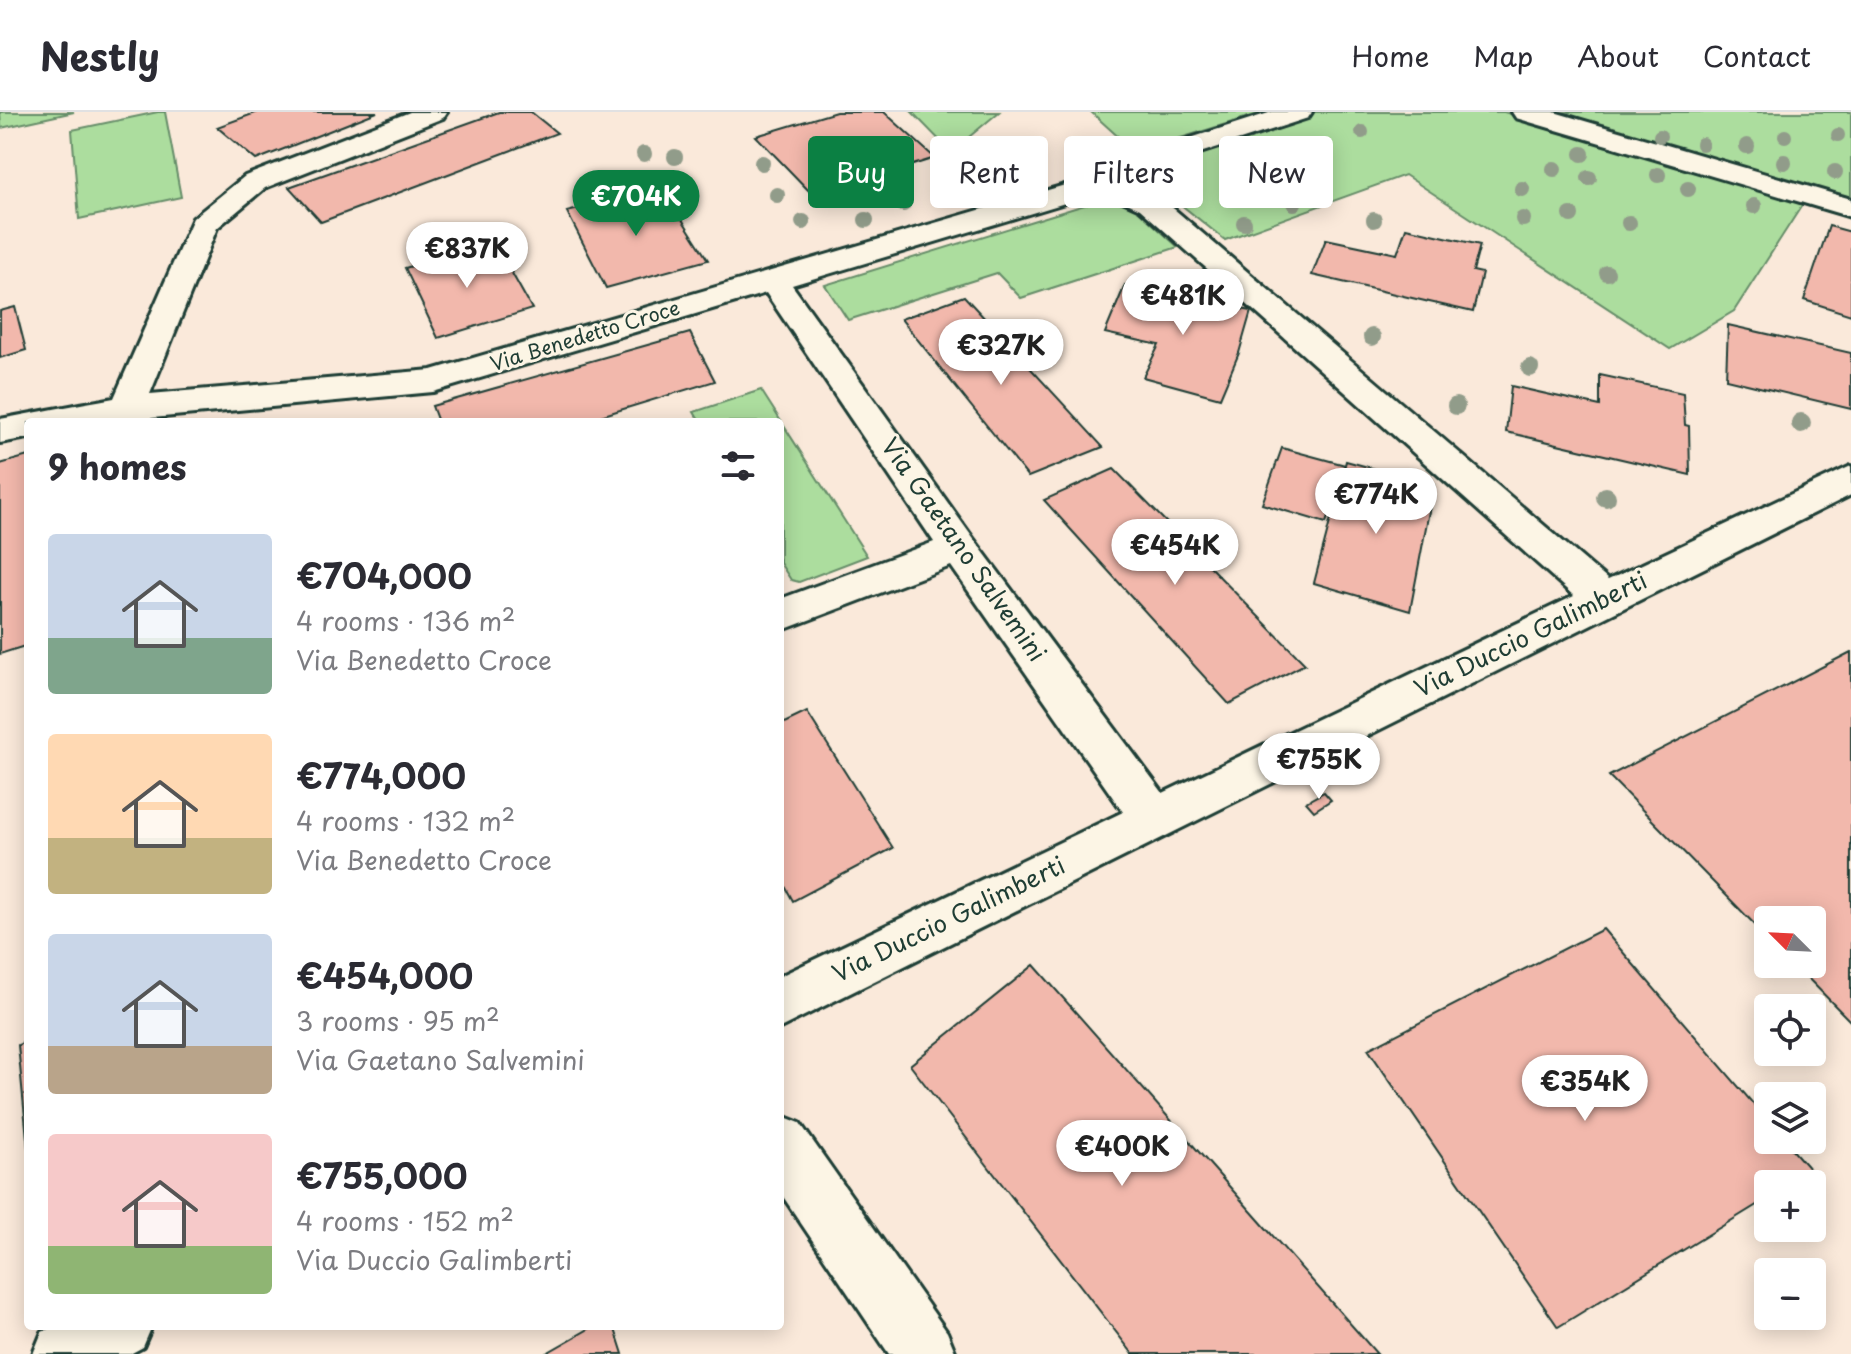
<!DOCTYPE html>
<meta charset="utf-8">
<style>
:root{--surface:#fff;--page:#f2f2f3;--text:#2b2b33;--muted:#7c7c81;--line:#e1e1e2;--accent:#0b8043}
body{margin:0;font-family:"Playpen Sans",sans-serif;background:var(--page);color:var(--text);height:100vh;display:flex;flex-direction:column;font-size:30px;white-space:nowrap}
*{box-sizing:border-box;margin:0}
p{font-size:26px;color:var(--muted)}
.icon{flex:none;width:44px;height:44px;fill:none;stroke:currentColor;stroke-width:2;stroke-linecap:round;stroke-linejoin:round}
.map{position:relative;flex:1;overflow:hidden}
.side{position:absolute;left:24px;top:306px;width:760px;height:912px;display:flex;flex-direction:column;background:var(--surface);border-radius:8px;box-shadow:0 4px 20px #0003}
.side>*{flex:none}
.top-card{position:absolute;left:808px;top:24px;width:760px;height:72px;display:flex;gap:16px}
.needle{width:52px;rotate:294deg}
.tools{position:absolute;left:1754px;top:794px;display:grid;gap:16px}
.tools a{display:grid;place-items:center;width:72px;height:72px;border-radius:8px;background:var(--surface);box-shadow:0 4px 20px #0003;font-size:40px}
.price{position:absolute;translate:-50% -68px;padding:0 18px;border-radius:28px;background:#fff;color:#222;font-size:26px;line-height:52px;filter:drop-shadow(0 2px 4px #0008)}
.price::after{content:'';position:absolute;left:50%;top:48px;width:24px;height:18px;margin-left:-12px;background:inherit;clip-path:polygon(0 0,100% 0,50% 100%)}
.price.selected{background:var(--accent);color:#fff}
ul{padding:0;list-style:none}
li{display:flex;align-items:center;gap:24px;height:200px;padding:0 24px}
li span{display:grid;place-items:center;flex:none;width:224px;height:160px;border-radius:8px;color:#555}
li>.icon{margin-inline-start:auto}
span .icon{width:96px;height:96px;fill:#fffc;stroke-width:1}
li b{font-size:34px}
h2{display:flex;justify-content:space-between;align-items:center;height:96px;padding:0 24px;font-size:34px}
.tag{padding:0 28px;border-radius:8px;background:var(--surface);box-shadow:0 4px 20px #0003;font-size:28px;line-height:72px}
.tag.selected{background:var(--accent);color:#fff}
header{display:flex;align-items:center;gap:48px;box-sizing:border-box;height:112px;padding:0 40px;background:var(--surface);border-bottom:2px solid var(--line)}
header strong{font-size:38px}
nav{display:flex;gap:44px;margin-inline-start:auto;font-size:28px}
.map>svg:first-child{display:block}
.green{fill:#acdd9e;stroke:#668d69;stroke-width:2}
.building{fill:#f2b8ac;stroke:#1f3d34;stroke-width:2}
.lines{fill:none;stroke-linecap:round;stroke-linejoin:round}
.minor-casing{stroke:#1f3d34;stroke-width:6}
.minor{fill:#fcf5e5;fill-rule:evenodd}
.tree{fill:#919c8a}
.labels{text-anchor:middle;stroke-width:6;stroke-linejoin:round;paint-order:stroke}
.far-street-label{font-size:20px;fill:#1f3d34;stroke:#fcf5e5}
.street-label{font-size:24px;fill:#1f3d34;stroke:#fcf5e5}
</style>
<header>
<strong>Nestly</strong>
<nav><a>Home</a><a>Map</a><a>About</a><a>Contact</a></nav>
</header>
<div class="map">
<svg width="1851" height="1242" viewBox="0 0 1851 1242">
<rect width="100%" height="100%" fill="#fae9da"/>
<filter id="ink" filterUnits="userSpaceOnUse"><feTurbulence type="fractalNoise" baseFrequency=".0125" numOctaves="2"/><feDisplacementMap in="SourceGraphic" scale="16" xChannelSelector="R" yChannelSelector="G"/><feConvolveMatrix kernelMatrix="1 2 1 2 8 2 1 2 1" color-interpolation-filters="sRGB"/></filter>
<g filter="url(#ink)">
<!-- green -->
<g class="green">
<polygon points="0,0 74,0 1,16"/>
<polygon points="158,0 165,0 181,85 79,107 72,18"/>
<polygon points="912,0 999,0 951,40"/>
<polygon points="1091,0 1265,0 1135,40"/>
<polygon points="1313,0 1504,0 1804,90 1734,199 1670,237 1405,63 1225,128 1139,59 1204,40"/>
<polygon points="1531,0 1851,0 1851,95"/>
<polygon points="1120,82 1178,135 1021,186 997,161 848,208 825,173"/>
<polygon points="761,278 867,444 799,470 791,468 780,451 780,310 700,310 694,300"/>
</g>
<!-- building -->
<g class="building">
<polygon points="258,0 377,0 256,48 217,15"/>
<polygon points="499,0 531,0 557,21 321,110 289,75"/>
<polygon points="836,0 884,0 935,46 814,84 756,24"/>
<polygon points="662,76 708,148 606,176 567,100"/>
<polygon points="1829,114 1851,120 1851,203 1804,188"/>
<polygon points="1406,116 1480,133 1473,159 1482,161 1473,200 1312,163 1326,127 1397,142"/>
<polygon points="495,131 532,197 438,226 405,156"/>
<polygon points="1125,173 1251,199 1239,241 1220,286 1143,265 1159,233 1105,221"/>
<polygon points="964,184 1103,335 1028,365 901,207"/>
<polygon points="15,195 26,238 0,246 0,199"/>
<polygon points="1728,213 1851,241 1851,297 1726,267"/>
<polygon points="690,221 715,269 581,310 438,310 432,294"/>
<polygon points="1600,263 1683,281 1685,313 1689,314 1690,363 1506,320 1511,274 1600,294"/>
<polygon points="1282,336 1345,353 1326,411 1262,392"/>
<polygon points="28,344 28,533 0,542 0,352"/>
<polygon points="1346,349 1434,373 1410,499 1314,471"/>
<polygon points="1114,357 1305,552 1229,592 1044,388"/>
<polygon points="1851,540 1851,910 1794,852 1812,852 1812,808 1768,808 1768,826 1609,664"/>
<polygon points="807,600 893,736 793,789 780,765 780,613"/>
<polygon points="1324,680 1331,688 1314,699 1306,690"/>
<polygon points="1603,817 1768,1009 1768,1028 1784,1028 1811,1059 1790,1072 1768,1072 1768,1086 1558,1215 1368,937"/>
<polygon points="1034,853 1377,1242 1133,1242 910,953"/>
<polygon points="28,928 28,1037 18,933"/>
<polygon points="594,1214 614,1214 623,1242 545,1242"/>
</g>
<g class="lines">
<!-- minor casing -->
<g class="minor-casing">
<g id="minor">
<path d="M410 0H447L443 6 265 76 217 116 150 282 432 258 1065 73 1101 67 1112 51 1272 0H1312L1308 6 1132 63 1127 70 1160 85 1608 468 1851 354V383L780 916V864L1123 700 951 454 780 519V487L934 430 766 181 433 280 109 310H28V326L0 331V307C38 300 74 293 114 286L193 106 245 64ZM1085 85H1114L1140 97 1574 484 1163 681 973 426 792 173Z"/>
<polygon points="1512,0 1554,0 1851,87 1851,105 1516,6"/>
<polygon points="780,1003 800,1011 947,1220 956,1242 889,1242 780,1080"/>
<polygon points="55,1214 152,1214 143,1235 130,1242 33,1242 42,1220"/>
</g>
</g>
<!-- minor -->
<use href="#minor" class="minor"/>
</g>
<!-- trees -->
<g class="tree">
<circle cx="1362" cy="20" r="7"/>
<circle cx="1838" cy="23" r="7"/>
<circle cx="1660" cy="24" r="7"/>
<circle cx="1785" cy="24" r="7"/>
<circle cx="1702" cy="32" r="7"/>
<circle cx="1747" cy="34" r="8"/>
<circle cx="644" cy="42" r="8"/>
<circle cx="1582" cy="42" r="8"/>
<circle cx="675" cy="45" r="8"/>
<circle cx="1784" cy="50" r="8"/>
<circle cx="762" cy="51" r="8"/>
<circle cx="1554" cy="57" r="8"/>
<circle cx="1835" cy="60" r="8"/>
<circle cx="1658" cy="63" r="8"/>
<circle cx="1589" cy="66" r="8"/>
<circle cx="1522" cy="77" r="8"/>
<circle cx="1688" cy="77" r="8"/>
<circle cx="777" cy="83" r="8"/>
<circle cx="1322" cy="83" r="8"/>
<circle cx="1294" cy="91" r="8"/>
<circle cx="903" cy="92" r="8"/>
<circle cx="1754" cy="94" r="8"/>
<circle cx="1571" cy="103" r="8"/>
<circle cx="1523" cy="107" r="8"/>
<circle cx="866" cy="108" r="8"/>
<circle cx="1374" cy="108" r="8"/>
<circle cx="803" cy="110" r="8"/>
<circle cx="1244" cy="111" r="8"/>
<circle cx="1629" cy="111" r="8"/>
<circle cx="1607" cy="161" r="8"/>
<circle cx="1372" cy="225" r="9"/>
<circle cx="1530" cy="256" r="9"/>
<circle cx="1456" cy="294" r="9"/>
<circle cx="1801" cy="311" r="10"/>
<circle cx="1606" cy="385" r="10"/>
</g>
</g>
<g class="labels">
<!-- far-street labels -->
<g class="far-street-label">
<text transform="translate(585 224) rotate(-17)" y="7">Via Benedetto Croce</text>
</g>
<!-- street labels -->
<g class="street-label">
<text transform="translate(963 438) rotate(55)" y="8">Via Gaetano Salvemini</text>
<text transform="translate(1531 523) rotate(-26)" y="8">Via Duccio Galimberti</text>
<text transform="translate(949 808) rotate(-26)" y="8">Via Duccio Galimberti</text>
</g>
</g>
</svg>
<div class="tools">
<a><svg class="needle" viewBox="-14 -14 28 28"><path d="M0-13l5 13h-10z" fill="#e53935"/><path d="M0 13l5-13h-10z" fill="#7c7c81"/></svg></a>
<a><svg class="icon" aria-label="locate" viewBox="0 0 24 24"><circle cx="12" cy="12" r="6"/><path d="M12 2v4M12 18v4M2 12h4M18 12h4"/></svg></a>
<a><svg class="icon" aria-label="layers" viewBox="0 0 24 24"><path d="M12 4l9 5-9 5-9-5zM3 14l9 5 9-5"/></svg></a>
<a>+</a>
<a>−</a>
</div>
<b class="price selected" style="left:636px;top:126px">€704K</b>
<b class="price" style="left:467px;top:178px">€837K</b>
<b class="price" style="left:1183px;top:225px">€481K</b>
<b class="price" style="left:1001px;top:275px">€327K</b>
<b class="price" style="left:1376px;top:424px">€774K</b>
<b class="price" style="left:1175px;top:475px">€454K</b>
<b class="price" style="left:1319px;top:689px">€755K</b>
<b class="price" style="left:1585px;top:1011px">€354K</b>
<b class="price" style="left:1122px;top:1076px">€400K</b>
<div class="top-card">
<a class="tag selected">Buy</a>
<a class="tag">Rent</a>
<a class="tag">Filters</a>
<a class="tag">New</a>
</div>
<section class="side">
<h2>9 homes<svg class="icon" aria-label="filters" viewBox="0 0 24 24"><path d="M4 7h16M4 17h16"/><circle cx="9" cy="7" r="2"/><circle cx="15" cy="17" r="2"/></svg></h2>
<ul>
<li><span style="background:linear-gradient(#c9d6e8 65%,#7fa58c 0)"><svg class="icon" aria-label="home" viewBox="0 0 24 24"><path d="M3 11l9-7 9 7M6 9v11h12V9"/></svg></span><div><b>€704,000</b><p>4 rooms · 136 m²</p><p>Via Benedetto Croce</p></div></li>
<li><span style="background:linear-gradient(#ffd9b3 65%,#c2b280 0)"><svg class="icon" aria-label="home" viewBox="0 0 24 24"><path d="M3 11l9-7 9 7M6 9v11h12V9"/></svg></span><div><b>€774,000</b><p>4 rooms · 132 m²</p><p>Via Benedetto Croce</p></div></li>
<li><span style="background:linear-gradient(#c9d6e8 70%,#b9a48a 0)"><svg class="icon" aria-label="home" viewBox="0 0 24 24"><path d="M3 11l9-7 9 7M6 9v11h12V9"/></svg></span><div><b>€454,000</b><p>3 rooms · 95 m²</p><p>Via Gaetano Salvemini</p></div></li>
<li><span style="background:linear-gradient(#f6c9c9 70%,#8fb573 0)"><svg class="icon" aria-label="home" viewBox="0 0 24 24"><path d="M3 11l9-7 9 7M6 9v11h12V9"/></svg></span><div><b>€755,000</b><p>4 rooms · 152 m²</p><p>Via Duccio Galimberti</p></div></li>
</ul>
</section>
</div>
